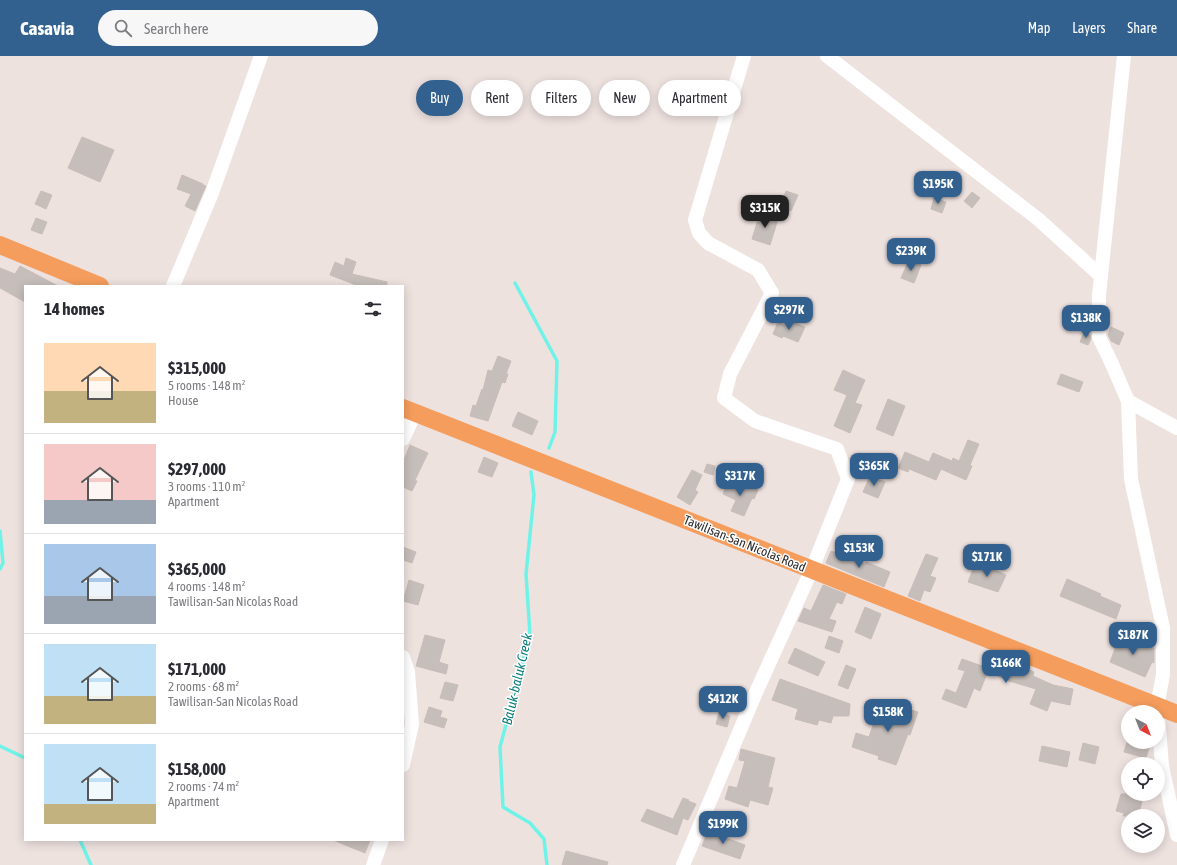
<!DOCTYPE html>
<meta charset="utf-8">
<style>
:root{--surface:#fff;--page:#f7f7f7;--text:#2b2b33;--muted:#7c7c81;--line:#e1e1e2;--accent:#32618f}
body{margin:0;font-family:"Asap Condensed",sans-serif;background:var(--page);color:var(--text);height:100vh;display:flex;flex-direction:column;font-size:15px;white-space:nowrap}
*{box-sizing:border-box;margin:0}
p{font-size:13px;color:var(--muted)}
.icon{flex:none;width:22px;height:22px;fill:none;stroke:currentColor;stroke-width:2;stroke-linecap:round;stroke-linejoin:round}
.map{position:relative;flex:1;overflow:hidden}
.panel{position:absolute;left:24px;top:229px;width:380px;height:556px;display:flex;flex-direction:column;background:var(--surface);border-radius:0px;box-shadow:0 2px 10px #0003}
.panel>*{flex:none}
.top-card{position:absolute;left:416px;top:24px;width:380px;height:36px;display:flex;gap:8px}
.needle{width:26px;rotate:138deg}
.fabs{position:absolute;left:1121px;top:649px;display:grid;gap:8px}
.fabs a{display:grid;place-items:center;width:44px;height:44px;border-radius:50%;background:var(--surface);box-shadow:0 2px 10px #0003;font-size:20px}
.price{position:absolute;translate:-50% -34px;padding:0 9px;border-radius:8px;background:var(--accent);color:#fff;font-size:13px;line-height:26px;filter:drop-shadow(0 1px 2px #0008)}
.price::after{content:'';position:absolute;left:50%;top:24px;width:12px;height:9px;margin-left:-6px;background:inherit;clip-path:polygon(0 0,100% 0,50% 100%)}
.price.active{background:#222;color:#fff}
ul{padding:0;list-style:none}
li{display:flex;align-items:center;gap:12px;height:100px;padding:0 20px}
li+li{border-top:1px solid var(--line)}
li span{display:grid;place-items:center;flex:none;width:112px;height:80px;border-radius:0px;color:#555}
li>.icon{margin-inline-start:auto}
span .icon{width:48px;height:48px;fill:#fffc;stroke-width:1}
li b{font-size:17px}
h2{display:flex;justify-content:space-between;align-items:center;height:48px;padding:0 20px;font-size:17px}
.pill{padding:0 14px;border-radius:18px;background:var(--surface);box-shadow:0 2px 10px #0003;font-size:14px;line-height:36px}
.pill.active{background:var(--accent);color:#fff}
header{display:flex;align-items:center;gap:24px;box-sizing:border-box;height:56px;padding:0 20px;background:var(--accent);color:#fff}
header strong{font-size:19px}
nav{display:flex;gap:22px;margin-inline-start:auto;font-size:14px}
.search{width:280px;height:36px;background:var(--page);display:flex;align-items:center;gap:10px;box-sizing:border-box;padding:0 14px;border-radius:22px;color:var(--muted);font-size:15px}
.map>svg:first-child{display:block}
.lines{fill:none;stroke-linecap:round;stroke-linejoin:round}
.stream{stroke:#6ff3e8;stroke-width:3.5}
.building{fill:#c6beba;stroke:#cabdb8}
.minor{stroke:#fff;stroke-width:14}
.major{stroke:#f59d5d;stroke-width:18}
.labels{text-anchor:middle;stroke-width:3;stroke-linejoin:round;paint-order:stroke}
.street-label{font-size:13px;fill:#2c2c2c;stroke:#fff}
.water-label{font-size:14px;font-style:italic;fill:#0b7e7e;stroke:#fff}
</style>
<header>
<strong>Casavia</strong>
<div class="search"><svg class="icon" aria-label="search" viewBox="0 0 24 24"><circle cx="10" cy="10" r="6"/><path d="M15 15l6 6"/></svg>Search here</div>
<nav><a>Map</a><a>Layers</a><a>Share</a></nav>
</header>
<div class="map">
<svg width="1177" height="809" viewBox="0 0 1177 809">
<rect width="100%" height="100%" fill="#eee2df"/>
<g class="lines">
<!-- stream -->
<g class="stream">
<polyline points="515,227 557,305 555,376 549,392"/>
<polyline points="531,416 534,439 526,518 530,579 500,691 503,751 530,767 544,783 547,809"/>
<polyline points="0,475 3,507 0,513"/>
<polyline points="0,690 25,702"/>
<polyline points="80,784 91,809"/>
</g>
</g>
<!-- building -->
<g class="building">
<polygon points="82,81 114,94 100,126 68,112"/>
<polygon points="182,119 203,128 203,129 206,130 195,155 185,150 191,138 177,133"/>
<polygon points="41,135 52,139 46,153 35,148"/>
<polygon points="786,135 798,139 791,155 780,151"/>
<polygon points="972,136 980,142 972,152 964,145"/>
<polygon points="934,142 946,146 942,157 931,153"/>
<polygon points="760,157 778,163 770,189 752,183"/>
<polygon points="36,162 47,166 42,178 31,174"/>
<polygon points="346,202 356,206 352,218 387,226 387,230 359,230 330,219 335,206 344,210"/>
<polygon points="909,204 921,209 914,227 901,222"/>
<polygon points="20,210 58,230 25,230 25,246 0,232 0,212 15,218"/>
<polygon points="778,266 790,271 792,266 805,271 798,286 783,280 782,282 773,278"/>
<polygon points="1111,271 1124,277 1119,289 1111,285 1108,279"/>
<polygon points="1084,276 1090,279 1091,283 1088,289 1080,286"/>
<polygon points="498,300 511,305 506,318 508,318 505,327 502,326 488,365 470,360 473,349 476,350 482,333 483,334 488,314 492,315"/>
<polygon points="843,314 865,324 855,347 862,349 850,377 834,370 847,339 834,334"/>
<polygon points="1061,318 1083,326 1079,336 1057,328"/>
<polygon points="888,343 905,350 893,380 876,373"/>
<polygon points="518,356 538,365 532,379 512,370"/>
<polygon points="968,384 979,388 970,409 972,410 966,424 941,413 936,424 909,413 908,416 898,412 905,396 929,406 933,397 952,405 953,402 959,405"/>
<polygon points="410,389 428,397 415,424 417,425 412,435 403,431 403,406"/>
<polygon points="484,401 498,407 492,421 478,416"/>
<polygon points="707,408 715,410 713,419 704,416"/>
<polygon points="692,414 702,419 695,434 698,436 690,449 677,441"/>
<polygon points="870,420 885,426 878,442 863,436"/>
<polygon points="728,426 741,431 742,428 758,434 754,443 752,442 744,460 731,455 736,444 723,438"/>
<polygon points="403,491 416,496 412,507 403,504"/>
<polygon points="831,495 865,508 866,506 890,516 884,531 826,507"/>
<polygon points="926,498 938,502 930,520 936,522 930,536 924,534 920,545 908,540"/>
<polygon points="976,506 1006,519 998,536 968,526"/>
<polygon points="1067,523 1101,538 1100,540 1121,549 1116,563 1060,540"/>
<polygon points="409,524 424,529 418,549 403,545"/>
<polygon points="823,529 846,538 842,548 837,546 829,563 836,565 832,576 798,565 804,552 811,555"/>
<polygon points="865,551 881,558 871,583 855,576"/>
<polygon points="425,579 445,584 439,606 448,609 446,618 416,610"/>
<polygon points="1118,579 1138,588 1139,585 1154,592 1154,607 1152,606 1145,621 1110,606 1115,593 1113,591"/>
<polygon points="829,580 843,585 839,597 825,592"/>
<polygon points="795,592 825,606 818,620 788,607"/>
<polygon points="992,596 1002,600 999,606 1020,616 1021,611 1034,616 1033,620 1053,629 1073,633 1070,649 1051,645 1047,655 1030,648 1036,633 1009,625 988,615 980,635 974,632 966,652 942,643 946,633 956,637 965,615 958,613 962,603 985,611"/>
<polygon points="846,609 856,613 848,633 838,629"/>
<polygon points="780,623 850,648 849,660 833,660 831,667 819,664 817,669 795,663 798,653 772,644"/>
<polygon points="445,626 458,629 453,645 440,642"/>
<polygon points="731,635 741,638 738,646 728,643"/>
<polygon points="881,646 895,650 895,649 918,656 910,679 908,678 896,709 878,703 879,700 852,691 856,677 869,681"/>
<polygon points="429,651 442,655 440,661 447,663 444,672 424,666"/>
<polygon points="719,657 730,660 727,671 716,668"/>
<polygon points="1127,686 1149,692 1146,702 1124,696"/>
<polygon points="1083,687 1099,691 1095,708 1079,704"/>
<polygon points="1042,690 1070,696 1067,711 1039,705"/>
<polygon points="741,693 775,702 768,731 773,732 768,749 750,744 748,751 725,743 729,730 737,732 745,705 739,704"/>
<polygon points="1121,738 1144,738 1138,760 1123,760 1124,757 1116,755"/>
<polygon points="683,742 689,744 688,745 696,748 688,764 683,762 677,779 641,765 647,753 673,763"/>
<polygon points="708,775 745,789 740,803 702,790"/>
<polygon points="333,784 370,784 365,797"/>
<polygon points="566,795 608,806 607,809 562,809"/>
</g>
<g class="lines">
<!-- minor -->
<g class="minor">
<polyline points="827,0 1038,163 1101,220 1099,239 1099,281 1112,308 1128,345 1131,423 1163,572 1163,619 1157,650 1158,656"/>
<polyline points="1101,220 1124,0"/>
<polyline points="173,230 212,137 261,0"/>
<polyline points="1128,345 1177,372"/>
<polyline points="403,383 415,357"/>
<polyline points="403,601 408,616 412,668 403,709"/>
<polyline points="1158,658 1162,710 1177,779"/>
<polyline points="373,809 382,784"/>
<polyline points="683,809 757,634 812,513 848,423 837,393 755,365 724,342 730,318 772,237 758,214 708,187 699,177 695,164 744,0"/>
</g>
<!-- major -->
<g class="major">
<polyline points="0,189 100,230"/>
<polyline points="403,352 1177,658"/>
</g>
</g>
<g class="labels">
<!-- street labels -->
<g class="street-label">
<text transform="translate(745 487) rotate(22)" y="5">Tawilisan-San Nicolas Road</text>
</g>
<!-- water labels -->
<g class="water-label">
<text transform="translate(517 623) rotate(-77)" y="5">Baluk-baluk Creek</text>
</g>
</g>
</svg>
<div class="fabs">
<a><svg class="needle" viewBox="-14 -14 28 28"><path d="M0-13l5 13h-10z" fill="#e53935"/><path d="M0 13l5-13h-10z" fill="#7c7c81"/></svg></a>
<a><svg class="icon" aria-label="locate" viewBox="0 0 24 24"><circle cx="12" cy="12" r="6"/><path d="M12 2v4M12 18v4M2 12h4M18 12h4"/></svg></a>
<a><svg class="icon" aria-label="layers" viewBox="0 0 24 24"><path d="M12 4l9 5-9 5-9-5zM3 14l9 5 9-5"/></svg></a>
</div>
<b class="price" style="left:938px;top:149px">$195K</b>
<b class="price active" style="left:765px;top:173px">$315K</b>
<b class="price" style="left:911px;top:216px">$239K</b>
<b class="price" style="left:789px;top:275px">$297K</b>
<b class="price" style="left:1086px;top:283px">$138K</b>
<b class="price" style="left:874px;top:431px">$365K</b>
<b class="price" style="left:740px;top:441px">$317K</b>
<b class="price" style="left:859px;top:513px">$153K</b>
<b class="price" style="left:987px;top:522px">$171K</b>
<b class="price" style="left:1133px;top:600px">$187K</b>
<b class="price" style="left:1006px;top:628px">$166K</b>
<b class="price" style="left:723px;top:664px">$412K</b>
<b class="price" style="left:888px;top:677px">$158K</b>
<b class="price" style="left:723px;top:789px">$199K</b>
<div class="top-card">
<a class="pill active">Buy</a>
<a class="pill">Rent</a>
<a class="pill">Filters</a>
<a class="pill">New</a>
<a class="pill">Apartment</a>
</div>
<section class="panel">
<h2>14 homes<svg class="icon" aria-label="filters" viewBox="0 0 24 24"><path d="M4 7h16M4 17h16"/><circle cx="9" cy="7" r="2"/><circle cx="15" cy="17" r="2"/></svg></h2>
<ul>
<li><span style="background:linear-gradient(#ffd9b3 60%,#c2b280 0)"><svg class="icon" aria-label="home" viewBox="0 0 24 24"><path d="M3 11l9-7 9 7M6 9v11h12V9"/></svg></span><div><b>$315,000</b><p>5 rooms · 148 m²</p><p>House</p></div></li>
<li><span style="background:linear-gradient(#f6c9c9 70%,#9aa5b1 0)"><svg class="icon" aria-label="home" viewBox="0 0 24 24"><path d="M3 11l9-7 9 7M6 9v11h12V9"/></svg></span><div><b>$297,000</b><p>3 rooms · 110 m²</p><p>Apartment</p></div></li>
<li><span style="background:linear-gradient(#a9c7e8 65%,#9aa5b1 0)"><svg class="icon" aria-label="home" viewBox="0 0 24 24"><path d="M3 11l9-7 9 7M6 9v11h12V9"/></svg></span><div><b>$365,000</b><p>4 rooms · 148 m²</p><p>Tawilisan-San Nicolas Road</p></div></li>
<li><span style="background:linear-gradient(#bfe0f5 65%,#c2b280 0)"><svg class="icon" aria-label="home" viewBox="0 0 24 24"><path d="M3 11l9-7 9 7M6 9v11h12V9"/></svg></span><div><b>$171,000</b><p>2 rooms · 68 m²</p><p>Tawilisan-San Nicolas Road</p></div></li>
<li><span style="background:linear-gradient(#bfe0f5 75%,#c2b280 0)"><svg class="icon" aria-label="home" viewBox="0 0 24 24"><path d="M3 11l9-7 9 7M6 9v11h12V9"/></svg></span><div><b>$158,000</b><p>2 rooms · 74 m²</p><p>Apartment</p></div></li>
</ul>
</section>
</div>
